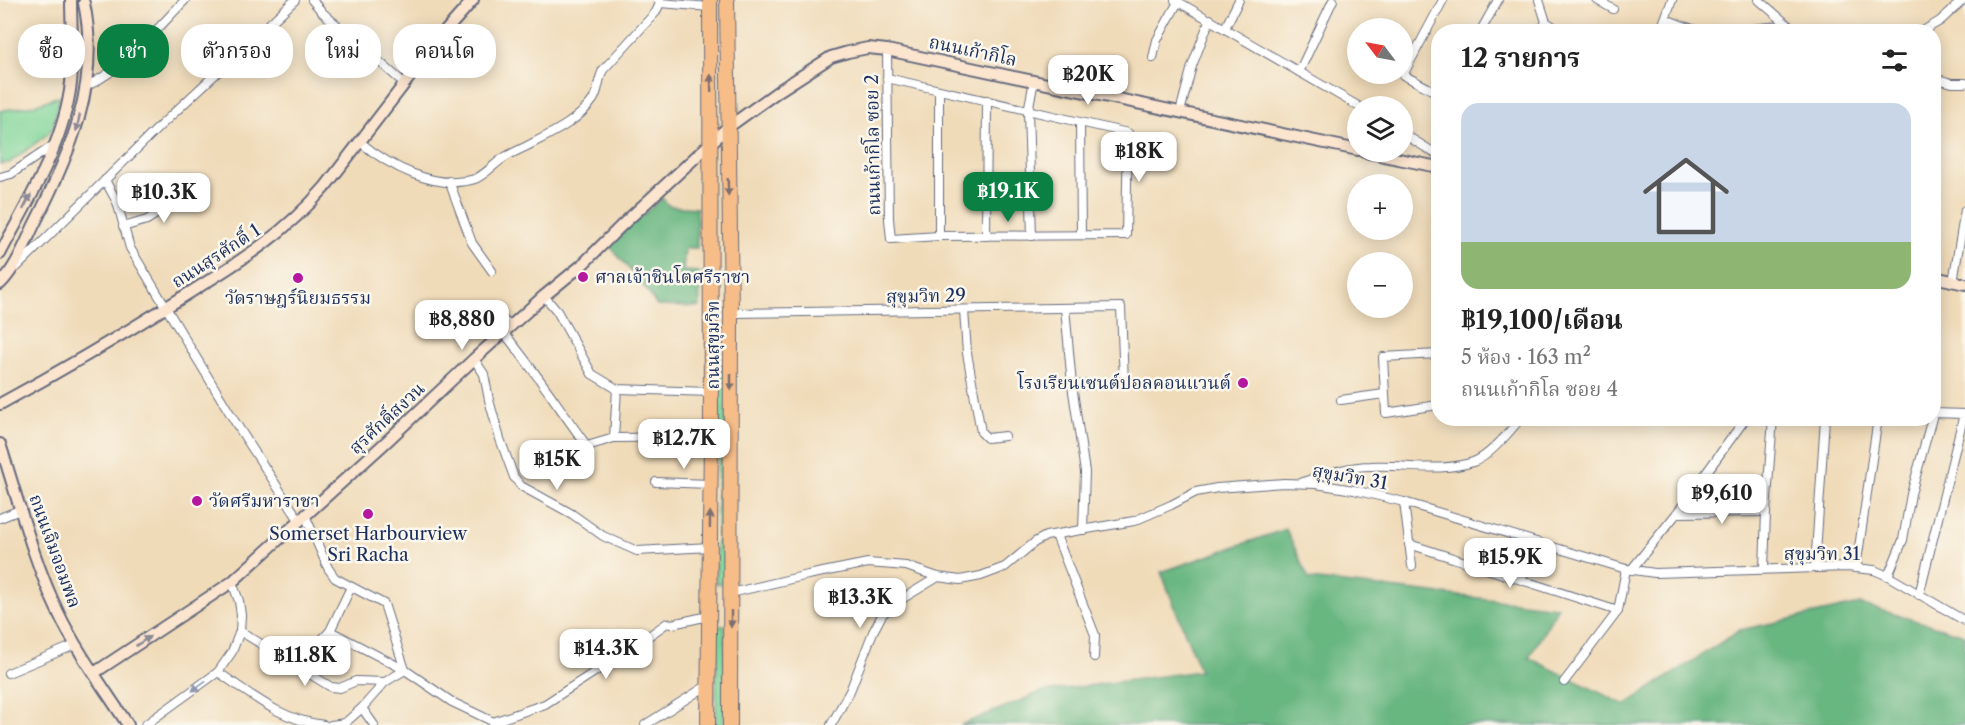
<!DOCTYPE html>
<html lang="th">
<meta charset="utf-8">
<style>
:root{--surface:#fff;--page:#f2f2f2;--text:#222;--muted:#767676;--accent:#0b8043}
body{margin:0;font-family:"Libre Caslon Text","Noto Serif Thai",serif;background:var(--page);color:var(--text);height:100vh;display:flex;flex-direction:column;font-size:22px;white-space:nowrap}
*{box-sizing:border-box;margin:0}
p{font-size:20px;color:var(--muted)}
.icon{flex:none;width:33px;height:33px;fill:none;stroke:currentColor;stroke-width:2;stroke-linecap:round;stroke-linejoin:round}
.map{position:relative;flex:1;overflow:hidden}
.sheet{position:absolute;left:1431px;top:24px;width:510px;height:402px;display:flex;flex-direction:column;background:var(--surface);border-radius:24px;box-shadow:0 3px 15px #0003}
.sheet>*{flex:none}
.guide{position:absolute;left:18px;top:24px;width:570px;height:54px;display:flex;gap:12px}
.needle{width:39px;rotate:302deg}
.fabs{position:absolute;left:1347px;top:18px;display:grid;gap:12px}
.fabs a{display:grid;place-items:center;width:66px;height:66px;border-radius:50%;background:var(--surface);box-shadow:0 3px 15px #0003;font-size:30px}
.price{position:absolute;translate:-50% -51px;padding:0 14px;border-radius:12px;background:#fff;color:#222;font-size:20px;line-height:39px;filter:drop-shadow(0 2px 3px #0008)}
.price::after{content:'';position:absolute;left:50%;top:36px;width:18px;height:14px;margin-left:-9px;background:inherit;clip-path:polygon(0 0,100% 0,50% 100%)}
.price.current{background:var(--accent);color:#fff}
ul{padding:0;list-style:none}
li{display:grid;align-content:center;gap:12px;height:318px;padding:0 30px}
li span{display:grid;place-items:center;height:186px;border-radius:18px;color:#555}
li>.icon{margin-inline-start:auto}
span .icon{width:108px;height:108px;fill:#fffc;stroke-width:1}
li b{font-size:26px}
h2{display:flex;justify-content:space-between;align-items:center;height:72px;padding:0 30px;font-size:26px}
.pill{padding:0 21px;border-radius:24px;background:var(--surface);box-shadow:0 3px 15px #0003;font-size:21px;line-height:54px}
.pill.current{background:var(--accent);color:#fff}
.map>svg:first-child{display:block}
.green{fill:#7fd598;stroke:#4d827b;stroke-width:1.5}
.forest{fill:#67b680;stroke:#41726f;stroke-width:1.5}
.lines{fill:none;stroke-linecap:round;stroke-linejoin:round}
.street-casing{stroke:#666b7e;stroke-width:10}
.secondary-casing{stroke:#666b7e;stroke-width:14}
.highway-casing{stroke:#666b7e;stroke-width:16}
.street{stroke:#fff;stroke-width:8}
.secondary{stroke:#fce5cf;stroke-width:10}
.highway{stroke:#f7bd88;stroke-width:14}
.oneway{fill:#7e6f71}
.oneway2{fill:#8c8a96}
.oneway3{fill:#8d97ae}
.poi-dot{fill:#b5179e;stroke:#fbf7ec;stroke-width:2}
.labels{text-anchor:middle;stroke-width:5;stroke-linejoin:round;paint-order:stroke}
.street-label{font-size:18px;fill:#1b2f5e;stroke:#fbf7ec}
.poi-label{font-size:18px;fill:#1b2f5e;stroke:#fbf7ec;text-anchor:start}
</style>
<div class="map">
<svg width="1965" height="725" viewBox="0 0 1965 725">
<rect width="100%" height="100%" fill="#fbf7ec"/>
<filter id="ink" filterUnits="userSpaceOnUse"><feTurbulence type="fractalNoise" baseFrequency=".0167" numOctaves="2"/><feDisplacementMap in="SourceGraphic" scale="12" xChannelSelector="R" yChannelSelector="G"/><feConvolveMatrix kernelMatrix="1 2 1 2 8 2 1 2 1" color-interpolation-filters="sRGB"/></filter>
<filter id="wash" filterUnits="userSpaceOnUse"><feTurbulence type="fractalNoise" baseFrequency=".008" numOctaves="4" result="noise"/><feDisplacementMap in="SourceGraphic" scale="24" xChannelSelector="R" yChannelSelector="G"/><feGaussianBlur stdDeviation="1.35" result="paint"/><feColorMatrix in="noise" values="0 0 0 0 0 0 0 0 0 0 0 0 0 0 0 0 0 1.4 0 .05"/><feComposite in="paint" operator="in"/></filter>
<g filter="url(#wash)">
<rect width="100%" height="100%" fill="#f0dbb9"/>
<!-- green -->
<g class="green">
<polygon points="60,96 53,127 49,133 9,163 0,164 0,111 34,105"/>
<polygon points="724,360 727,381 725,583 716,584 719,383"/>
<polygon points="717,626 725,626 724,725 716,725"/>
</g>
<!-- forest -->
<g class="forest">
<polygon points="662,198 669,206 697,208 697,248 685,248 683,271 699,272 700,307 657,306 646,289 609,245"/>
<polygon points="1286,529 1309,579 1558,607 1529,658 1625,705 1740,630 1860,604 1965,635 1965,725 961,725 1041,692 1200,671 1161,572"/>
</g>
</g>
<g filter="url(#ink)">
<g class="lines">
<!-- street casing -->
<g class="street-casing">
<g id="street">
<polyline points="312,0 323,13 405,84"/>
<polyline points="1175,0 1358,106"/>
<polyline points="1539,0 1546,22 1540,32"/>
<polyline points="1597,0 1613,9"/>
<polyline points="1759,0 1796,32"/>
<polyline points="660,3 710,7"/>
<path d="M1665 19C1677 23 1689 29 1701 31 1725 35 1760 26 1785 26"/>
<polyline points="1546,22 1562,32"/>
<polyline points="1225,28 1239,0"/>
<polyline points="1480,32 1498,0"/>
<polyline points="1660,32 1672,0"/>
<polyline points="1921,32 1940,21 1963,0"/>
<polyline points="1153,58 1157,40 1178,2"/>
<polyline points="1299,72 1333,0"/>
<polyline points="887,78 1128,133 1126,235 939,236 891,239 889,219 887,50"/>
<polyline points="1934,78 1952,83 1965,83"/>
<path d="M85 87C125 68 155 31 185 0"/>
<polyline points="1438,93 1403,75 1443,0"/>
<polyline points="1180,112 1192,66 1210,19"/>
<polyline points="1080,123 1081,235"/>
<polyline points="1402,133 1438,155"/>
<path d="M360 142C389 166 435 191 475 179 485 175 495 163 505 157 512 153 521 149 529 145 552 133 578 121 593 100 599 91 598 79 603 70L656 12 660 3 658 0"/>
<polyline points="0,177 11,174 54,145"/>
<polyline points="105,180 117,202 130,248 237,425 299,520"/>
<polyline points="449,181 472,243 492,271"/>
<polyline points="123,227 147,220 192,191"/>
<polyline points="939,236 939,91"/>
<polyline points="986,236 987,100"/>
<polyline points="1032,236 1028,111 1034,81"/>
<polyline points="17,267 161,125 295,0"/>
<polyline points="1953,282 1965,210"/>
<polyline points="544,296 557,311 592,374 617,389 711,392"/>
<polyline points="1065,308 1072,385 1085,472 1083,530"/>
<polyline points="493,309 510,327"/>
<polyline points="964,310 967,353 981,432 987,438 1005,436"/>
<polyline points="731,313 1121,307 1124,383 1072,385"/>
<path d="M504 333C534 369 559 408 587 446L614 438 711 437"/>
<polyline points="1438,354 1383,357 1386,413 1438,405"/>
<polyline points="474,359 484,374 489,400 500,439 514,477 521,486 572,514 603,536 637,551 710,547"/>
<polyline points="1341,400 1384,394"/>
<polyline points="614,438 617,389"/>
<polyline points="656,482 710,484"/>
<path d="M1303 482C1324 475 1348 466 1371 466 1404 464 1440 473 1473 462 1489 457 1510 431 1521 418"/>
<polyline points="1404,502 1412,566"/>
<polyline points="1677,513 1766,512"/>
<polyline points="305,515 328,568 335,578 384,604 405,670"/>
<polyline points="0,518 22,509"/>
<polyline points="1056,535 1095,635 1094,657"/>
<polyline points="1409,544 1618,611"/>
<polyline points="1815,568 1825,418"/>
<polyline points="1856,568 1878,418"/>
<polyline points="1764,569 1766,512 1773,418"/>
<polyline points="1631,570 1677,513 1746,418"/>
<polyline points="1888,576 1903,540 1911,494 1932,418"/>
<polyline points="731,593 808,575 868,563 906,566 938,577 960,580 981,576 1005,567 1035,542 1046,536 1134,521 1171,505 1196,492 1217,488 1284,483 1316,484 1354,490 1404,502 1626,569 1655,573 1847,567 1874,570 1888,576 1965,621"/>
<polyline points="1919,595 1964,414 1934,413"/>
<polyline points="240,631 331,687 340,688 356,681 385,682"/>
<polyline points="330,631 405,670 452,702 498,724"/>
<polyline points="296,666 330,631 351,587"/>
<path d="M218 672C253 696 281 720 324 725"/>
<polyline points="8,673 75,645"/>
<polyline points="1564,682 1618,611 1626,569"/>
<polyline points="362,708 374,725"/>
<polyline points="493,722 545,704 632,648 667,623 672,624 709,616"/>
<polyline points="145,725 218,672 232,652 240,631 241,615 239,601 232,582"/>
<polyline points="331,725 345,723 362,708 385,682 405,670"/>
<polyline points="645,725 708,685"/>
<polyline points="831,725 850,691 873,632 882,615 892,605 938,577"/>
</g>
</g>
<!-- secondary casing -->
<g class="secondary-casing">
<g id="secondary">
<polyline points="1364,152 1438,167"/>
<path d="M0 254C28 201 64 144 71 83 74 55 71 28 71 0"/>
<polyline points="1934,277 1965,284"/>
<path d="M0 284C16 268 24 246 34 225 70 154 101 84 84 3"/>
<path d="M0 404C59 372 117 338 173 303 232 266 279 240 325 187L442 35 473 0"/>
<path d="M0 444C18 499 33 560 58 612 77 652 104 688 128 725"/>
<polyline points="94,673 232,582 385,443 474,359 544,296 582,265 621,226 727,128 780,90 831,57 848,52 868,48 887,50 1358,150"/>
</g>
</g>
<!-- highway casing -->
<g class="highway-casing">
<g id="highway">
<polyline points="727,0 731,313 730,725"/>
<polyline points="708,725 711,437 710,0"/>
</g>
</g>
<!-- street -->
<use href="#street" class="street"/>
<!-- secondary -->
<use href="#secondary" class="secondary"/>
<!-- highway -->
<use href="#highway" class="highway"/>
</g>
<!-- one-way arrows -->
<defs><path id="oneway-solid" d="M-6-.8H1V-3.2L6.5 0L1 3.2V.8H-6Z" transform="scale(1.5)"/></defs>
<g class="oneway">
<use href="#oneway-solid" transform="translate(711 83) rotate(-91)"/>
<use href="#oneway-solid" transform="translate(728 187) rotate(88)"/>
<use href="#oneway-solid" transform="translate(731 382) rotate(90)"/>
<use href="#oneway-solid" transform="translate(710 520) rotate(-89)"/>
<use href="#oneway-solid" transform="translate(731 619) rotate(90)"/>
</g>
<g class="oneway2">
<use href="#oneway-solid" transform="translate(78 123) rotate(103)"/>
<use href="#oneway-solid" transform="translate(27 202) rotate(-63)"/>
<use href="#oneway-solid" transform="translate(143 641) rotate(-33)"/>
</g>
<use class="oneway3" href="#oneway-solid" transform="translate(199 686) rotate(144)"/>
</g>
<!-- markers -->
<g class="poi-dot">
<circle cx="583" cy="277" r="6"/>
<circle cx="298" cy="278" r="6"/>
<circle cx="1243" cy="383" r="6"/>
<circle cx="197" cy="501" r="6"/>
<circle cx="368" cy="514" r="6"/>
</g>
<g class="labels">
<!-- street labels -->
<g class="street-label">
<text transform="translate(973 51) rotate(12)" y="6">ถนนเก้ากิโล</text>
<text transform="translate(873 145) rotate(-91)" y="6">ถนนเก้ากิโล ซอย 2</text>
<text transform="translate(216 256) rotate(-33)" y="6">ถนนสุรศักดิ์ 1</text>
<text transform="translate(926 296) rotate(-1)" y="6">สุขุมวิท 29</text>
<text transform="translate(713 345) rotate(-90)" y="6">ถนนสุขุมวิท</text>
<text transform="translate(387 418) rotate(-43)" y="6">สุรศักดิ์สงวน</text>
<text transform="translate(1350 477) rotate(10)" y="6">สุขุมวิท 31</text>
<text transform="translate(55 551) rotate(70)" y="6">ถนนเจิมจอมพล</text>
<text x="1822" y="560">สุขุมวิท 31</text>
</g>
<!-- poi labels -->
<g class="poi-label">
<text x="595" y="283">ศาลเจ้าชินโตศรีราชา</text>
<text x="298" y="304" text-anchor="middle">วัดราษฎร์นิยมธรรม</text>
<text x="1231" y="389" text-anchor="end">โรงเรียนเซนต์ปอลคอนแวนต์</text>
<text x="209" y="507">วัดศรีมหาราชา</text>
<text x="368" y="540" text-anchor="middle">Somerset Harbourview<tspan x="368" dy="21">Sri Racha</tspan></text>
</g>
</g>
</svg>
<div class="fabs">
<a><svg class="needle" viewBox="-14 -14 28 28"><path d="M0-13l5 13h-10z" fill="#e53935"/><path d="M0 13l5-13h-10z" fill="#767676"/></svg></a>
<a><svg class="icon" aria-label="layers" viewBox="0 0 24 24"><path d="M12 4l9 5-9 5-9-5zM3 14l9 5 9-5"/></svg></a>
<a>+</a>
<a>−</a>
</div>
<b class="price" style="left:1088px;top:106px">฿20K</b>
<b class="price" style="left:1139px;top:183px">฿18K</b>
<b class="price current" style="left:1008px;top:223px">฿19.1K</b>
<b class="price" style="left:164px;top:224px">฿10.3K</b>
<b class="price" style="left:462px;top:351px">฿8,880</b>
<b class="price" style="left:684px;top:470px">฿12.7K</b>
<b class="price" style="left:557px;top:491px">฿15K</b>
<b class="price" style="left:1722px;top:525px">฿9,610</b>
<b class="price" style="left:1510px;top:589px">฿15.9K</b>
<b class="price" style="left:860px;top:629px">฿13.3K</b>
<b class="price" style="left:606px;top:680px">฿14.3K</b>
<b class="price" style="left:305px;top:687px">฿11.8K</b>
<div class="guide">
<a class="pill">ซื้อ</a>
<a class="pill current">เช่า</a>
<a class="pill">ตัวกรอง</a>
<a class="pill">ใหม่</a>
<a class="pill">คอนโด</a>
</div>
<section class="sheet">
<h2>12 รายการ<svg class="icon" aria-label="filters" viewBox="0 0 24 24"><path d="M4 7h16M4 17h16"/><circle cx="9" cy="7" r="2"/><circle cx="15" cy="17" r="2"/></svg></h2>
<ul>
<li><span style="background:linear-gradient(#c9d6e8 75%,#8fb573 0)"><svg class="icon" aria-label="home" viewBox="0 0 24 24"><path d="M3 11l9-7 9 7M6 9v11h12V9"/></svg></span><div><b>฿19,100/เดือน</b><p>5 ห้อง · 163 m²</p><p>ถนนเก้ากิโล ซอย 4</p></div></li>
</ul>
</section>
</div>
